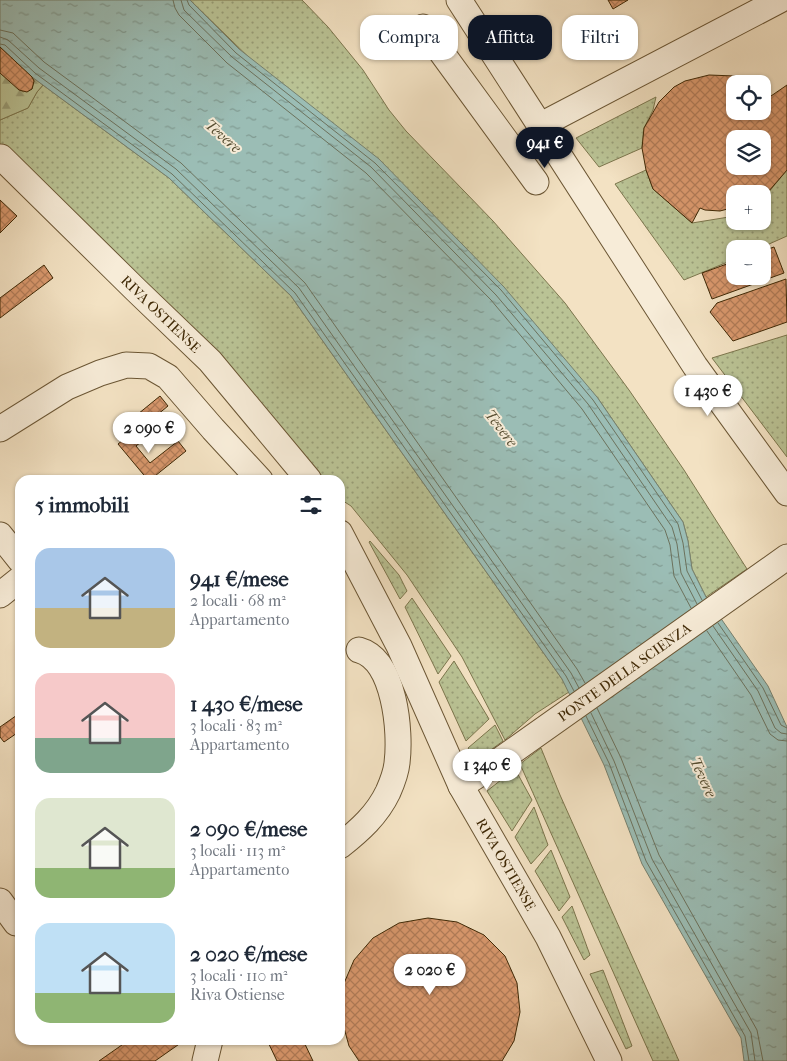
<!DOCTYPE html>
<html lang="it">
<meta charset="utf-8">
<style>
:root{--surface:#fff;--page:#f6f6f7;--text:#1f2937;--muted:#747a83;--accent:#111827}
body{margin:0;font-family:"IM FELL French Canon",serif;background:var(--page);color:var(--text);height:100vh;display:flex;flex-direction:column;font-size:19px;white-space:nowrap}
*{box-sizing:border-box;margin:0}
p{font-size:16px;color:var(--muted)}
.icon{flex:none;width:28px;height:28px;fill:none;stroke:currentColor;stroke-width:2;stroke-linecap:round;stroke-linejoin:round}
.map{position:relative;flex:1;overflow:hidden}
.sheet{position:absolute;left:15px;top:475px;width:330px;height:570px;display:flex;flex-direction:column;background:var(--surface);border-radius:15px;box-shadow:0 1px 4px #0004}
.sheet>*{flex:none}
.top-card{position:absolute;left:360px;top:15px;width:351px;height:45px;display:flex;gap:10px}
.tools{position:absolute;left:726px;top:75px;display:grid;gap:10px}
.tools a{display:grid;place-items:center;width:45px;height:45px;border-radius:10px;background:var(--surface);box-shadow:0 1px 4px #0004;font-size:25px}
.price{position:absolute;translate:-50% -42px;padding:0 11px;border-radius:18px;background:#fff;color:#222;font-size:16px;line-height:32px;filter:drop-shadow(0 1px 2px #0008)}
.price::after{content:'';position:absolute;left:50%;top:30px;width:15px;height:11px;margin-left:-8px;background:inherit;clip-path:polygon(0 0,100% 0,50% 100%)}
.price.current{background:var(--accent);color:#fff}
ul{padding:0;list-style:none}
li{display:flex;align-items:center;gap:15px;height:125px;padding:0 20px}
li span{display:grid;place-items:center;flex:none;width:140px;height:100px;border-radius:15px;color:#555}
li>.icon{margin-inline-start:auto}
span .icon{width:60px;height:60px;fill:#fffc;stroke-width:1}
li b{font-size:21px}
h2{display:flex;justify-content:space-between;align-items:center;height:60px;padding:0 20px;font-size:21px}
.tag{padding:0 18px;border-radius:15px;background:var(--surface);box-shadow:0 1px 4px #0004;font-size:18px;line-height:45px}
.tag.current{background:var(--accent);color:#fff}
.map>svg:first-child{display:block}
.green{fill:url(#green-dots);stroke:#7c764d}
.forest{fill:url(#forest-firs);stroke:#7c764d}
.water{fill:url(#water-ripples);stroke:#76816f}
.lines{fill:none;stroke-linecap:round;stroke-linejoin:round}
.shore{stroke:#6c725d;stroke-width:1}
.building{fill:url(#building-cross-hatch);stroke:#3e2805;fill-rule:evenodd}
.minor-casing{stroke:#6b5634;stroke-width:27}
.minor{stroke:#f7ecd8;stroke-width:25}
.labels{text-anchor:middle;stroke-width:4;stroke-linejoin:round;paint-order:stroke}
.street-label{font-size:14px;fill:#3e2805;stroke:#f7ecd8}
.water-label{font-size:15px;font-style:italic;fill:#554d31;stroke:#f7ecd8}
</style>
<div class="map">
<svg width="787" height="1061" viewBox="0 0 787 1061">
<defs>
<pattern id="green-dots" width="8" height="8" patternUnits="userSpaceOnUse" patternTransform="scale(1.25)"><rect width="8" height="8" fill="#bac395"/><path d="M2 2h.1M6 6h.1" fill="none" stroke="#999e78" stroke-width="1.8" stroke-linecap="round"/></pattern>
<pattern id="forest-firs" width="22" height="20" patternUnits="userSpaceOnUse" patternTransform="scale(1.25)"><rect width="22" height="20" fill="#bac395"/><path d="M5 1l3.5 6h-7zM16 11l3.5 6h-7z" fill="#999e78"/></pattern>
<pattern id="water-ripples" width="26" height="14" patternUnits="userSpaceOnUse" patternTransform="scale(1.25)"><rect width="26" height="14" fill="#9bbdb5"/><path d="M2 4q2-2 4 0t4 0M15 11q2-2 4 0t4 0" fill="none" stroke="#809a91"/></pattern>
<pattern id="building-cross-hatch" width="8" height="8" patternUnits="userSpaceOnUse" patternTransform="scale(1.25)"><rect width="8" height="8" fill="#d9986d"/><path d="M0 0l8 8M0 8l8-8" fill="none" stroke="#b17c58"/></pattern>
</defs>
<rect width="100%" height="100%" fill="#f3e2c3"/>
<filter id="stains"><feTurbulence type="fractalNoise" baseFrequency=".004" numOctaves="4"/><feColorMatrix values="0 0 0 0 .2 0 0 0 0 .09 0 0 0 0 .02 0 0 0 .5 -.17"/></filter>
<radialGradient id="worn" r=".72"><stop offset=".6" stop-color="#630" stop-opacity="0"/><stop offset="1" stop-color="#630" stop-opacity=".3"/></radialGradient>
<!-- green -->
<g class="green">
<polygon points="190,0 302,0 328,27 363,70 389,110 406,131 493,221 565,303 629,390 684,470 747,569 706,597 692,569 688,541 683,522 597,397"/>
<polygon points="43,85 169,178 291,296 562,679 569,692 535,714 505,740 462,657 407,575 351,506 340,499 340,480 319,480 0,145 0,120 28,108 37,92"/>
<polygon points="656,97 653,110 644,128 642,148 599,167 576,138"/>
<polygon points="646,170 653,189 692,223 735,216 735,221 762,221 763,199 787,170 787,236 758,249 735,249 735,259 684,280 615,184"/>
<polygon points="787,335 787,457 712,358"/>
<polygon points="370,541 399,575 407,591 400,599 369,542"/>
<polygon points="412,598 451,656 438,674 405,607"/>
<polygon points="454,661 489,719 466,741 439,682"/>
<polygon points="495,725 503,741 477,760 468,748"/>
<polygon points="541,748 560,795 679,1061 653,1061 520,764"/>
<polygon points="515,769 532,800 512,831 487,791"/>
<polygon points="534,807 548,845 531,864 515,837"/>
<polygon points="551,850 570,897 559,911 535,871"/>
<polygon points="572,906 590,955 584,960 562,917"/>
<polygon points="603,970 632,1046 626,1049 590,974"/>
</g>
<!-- forest -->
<polygon class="forest" points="0,73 23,92 32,89 34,81 32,77 43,85 37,92 28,108 0,120"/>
<!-- water -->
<polygon class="water" points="0,0 190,0 239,49 379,159 504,287 597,397 683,522 688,541 692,569 706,597 768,686 787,727 787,1061 744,1061 741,1038 642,864 604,765 562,679 291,296 169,178 32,77 0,47"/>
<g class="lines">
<!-- shore -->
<g class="shore">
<polyline points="173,0 175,8 179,15 227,63 366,173 491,300 582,409 665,530 670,545 674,576 691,608"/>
<polyline points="181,0 184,10 232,57 371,167 496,295 588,404 672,527 677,544 681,573 697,604"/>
<polyline points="187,0 189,5 236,53 375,163 501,290 593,400 678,524 683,543 687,571 702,600"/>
<polyline points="0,30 13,33 44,62 181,163 305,283 577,669 585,683"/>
<polyline points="0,37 8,40 39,68 176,169 299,288 571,673 579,688"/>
<polyline points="0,44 5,45 35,73 172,174 295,293 566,676 574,691"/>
<polyline points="718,623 763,688 781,725 787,728"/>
<polyline points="713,626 758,691 775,728 781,733 787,734"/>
<polyline points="707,631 751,695 770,734 778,740 787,741"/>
<polyline points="597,708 621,758 659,855 757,1030 763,1061"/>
<polyline points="591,713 614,761 652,859 751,1033 755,1061"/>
<polyline points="586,716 609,763 646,861 745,1036 749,1061"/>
</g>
</g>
<!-- building -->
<g class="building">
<polygon points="608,0 628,0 613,9"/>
<polygon points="0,47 32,77 34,81 32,89 27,92 19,90 0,73"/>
<path d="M709 75 735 76 752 81 755 84H735V111H762V90L771 96 787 85V170L762 199V194H735V207L720 211 705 210 700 208 692 223 653 189 646 170 642 148 644 128 659 102 674 87 685 81ZM735 139H762V166H735Z"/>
<polygon points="0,200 17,216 0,233"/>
<polygon points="774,247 784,273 712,299 702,273 735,261 735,276 762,276 762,251"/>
<polygon points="44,265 53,278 0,318 0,298"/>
<polygon points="786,279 787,322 733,341 710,312 717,303"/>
<polygon points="160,396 168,406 146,424 138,414"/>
<polygon points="143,424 151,434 136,446 150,463 178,441 186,451 150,480 148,480 118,444"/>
<circle cx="163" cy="436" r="5.5"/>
<polygon points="20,713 20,731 4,742 0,737 0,727"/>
<polygon points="428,918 457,922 484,935 505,956 517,983 520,1012 514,1041 502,1061 359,1061 349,1046 341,1017 342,988 354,960 373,938 399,923"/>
<polygon points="129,1040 185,1040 155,1061 99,1061"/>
<polygon points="267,1040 303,1040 313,1061 277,1061"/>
</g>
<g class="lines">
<!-- minor casing -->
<g class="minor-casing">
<g id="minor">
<polyline points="459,0 695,366 787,493"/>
<polyline points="423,27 536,182"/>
<polyline points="541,125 780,0"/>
<path id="s1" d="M1 157 136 290 210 361 309 480"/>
<polyline points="0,429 67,387 100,373 126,365 149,366 168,377 213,429 260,480"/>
<path id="s2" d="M340 533 399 646 461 786 548 937 609 1061"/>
<polyline points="0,535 20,560"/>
<polyline points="0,595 20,579"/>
<path id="s3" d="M461 786 489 768 787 557"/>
<path d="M340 846C360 830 377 815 388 792 392 783 396 773 397 763 401 732 395 660 359 650"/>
<polyline points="0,901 16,923"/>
<polyline points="205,1061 210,1040"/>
</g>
</g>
<!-- minor -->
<use href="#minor" class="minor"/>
</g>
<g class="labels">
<!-- street labels -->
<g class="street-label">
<text dy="5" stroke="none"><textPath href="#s1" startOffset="224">RIVA OSTIENSE</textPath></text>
<text dy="5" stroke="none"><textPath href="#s3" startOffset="199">PONTE DELLA SCIENZA</textPath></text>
<text dy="5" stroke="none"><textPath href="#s2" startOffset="371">RIVA OSTIENSE</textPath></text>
</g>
<!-- water labels -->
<g class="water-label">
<text transform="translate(223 136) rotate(41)" y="5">Tevere</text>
<text transform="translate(501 428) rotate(52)" y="5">Tevere</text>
<text transform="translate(703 777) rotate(65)" y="5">Tevere</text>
</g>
</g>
<rect width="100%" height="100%" filter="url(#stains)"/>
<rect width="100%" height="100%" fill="url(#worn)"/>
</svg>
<div class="tools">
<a><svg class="icon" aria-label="locate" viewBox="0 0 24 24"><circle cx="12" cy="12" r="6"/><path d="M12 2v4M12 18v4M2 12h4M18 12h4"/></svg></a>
<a><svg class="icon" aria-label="layers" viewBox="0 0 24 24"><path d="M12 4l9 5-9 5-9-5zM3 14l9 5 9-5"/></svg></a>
<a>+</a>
<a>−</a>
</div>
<b class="price current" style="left:545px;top:169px">941 €</b>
<b class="price" style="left:708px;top:417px">1 430 €</b>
<b class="price" style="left:149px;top:454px">2 090 €</b>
<b class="price" style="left:487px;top:791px">1 340 €</b>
<b class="price" style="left:430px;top:996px">2 020 €</b>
<div class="top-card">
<a class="tag">Compra</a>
<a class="tag current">Affitta</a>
<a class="tag">Filtri</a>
</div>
<section class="sheet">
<h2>5 immobili<svg class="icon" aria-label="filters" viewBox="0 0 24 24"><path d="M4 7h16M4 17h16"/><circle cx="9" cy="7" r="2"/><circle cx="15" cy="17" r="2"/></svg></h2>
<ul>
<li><span style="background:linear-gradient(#a9c7e8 60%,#c2b280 0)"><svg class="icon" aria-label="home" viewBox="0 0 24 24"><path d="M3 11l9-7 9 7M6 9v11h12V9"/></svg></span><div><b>941 €/mese</b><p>2 locali · 68 m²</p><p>Appartamento</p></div></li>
<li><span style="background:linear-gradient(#f6c9c9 65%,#7fa58c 0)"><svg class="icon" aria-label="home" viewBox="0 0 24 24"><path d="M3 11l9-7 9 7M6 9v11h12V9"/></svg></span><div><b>1 430 €/mese</b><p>3 locali · 83 m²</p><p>Appartamento</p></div></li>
<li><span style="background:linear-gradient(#dfe7d0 70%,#8fb573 0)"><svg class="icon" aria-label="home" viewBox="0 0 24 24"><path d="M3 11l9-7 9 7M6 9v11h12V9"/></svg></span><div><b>2 090 €/mese</b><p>3 locali · 113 m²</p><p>Appartamento</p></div></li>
<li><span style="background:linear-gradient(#bfe0f5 70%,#8fb573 0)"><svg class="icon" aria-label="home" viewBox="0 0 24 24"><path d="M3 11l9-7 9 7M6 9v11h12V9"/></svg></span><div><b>2 020 €/mese</b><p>3 locali · 110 m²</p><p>Riva Ostiense</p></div></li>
</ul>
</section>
</div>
